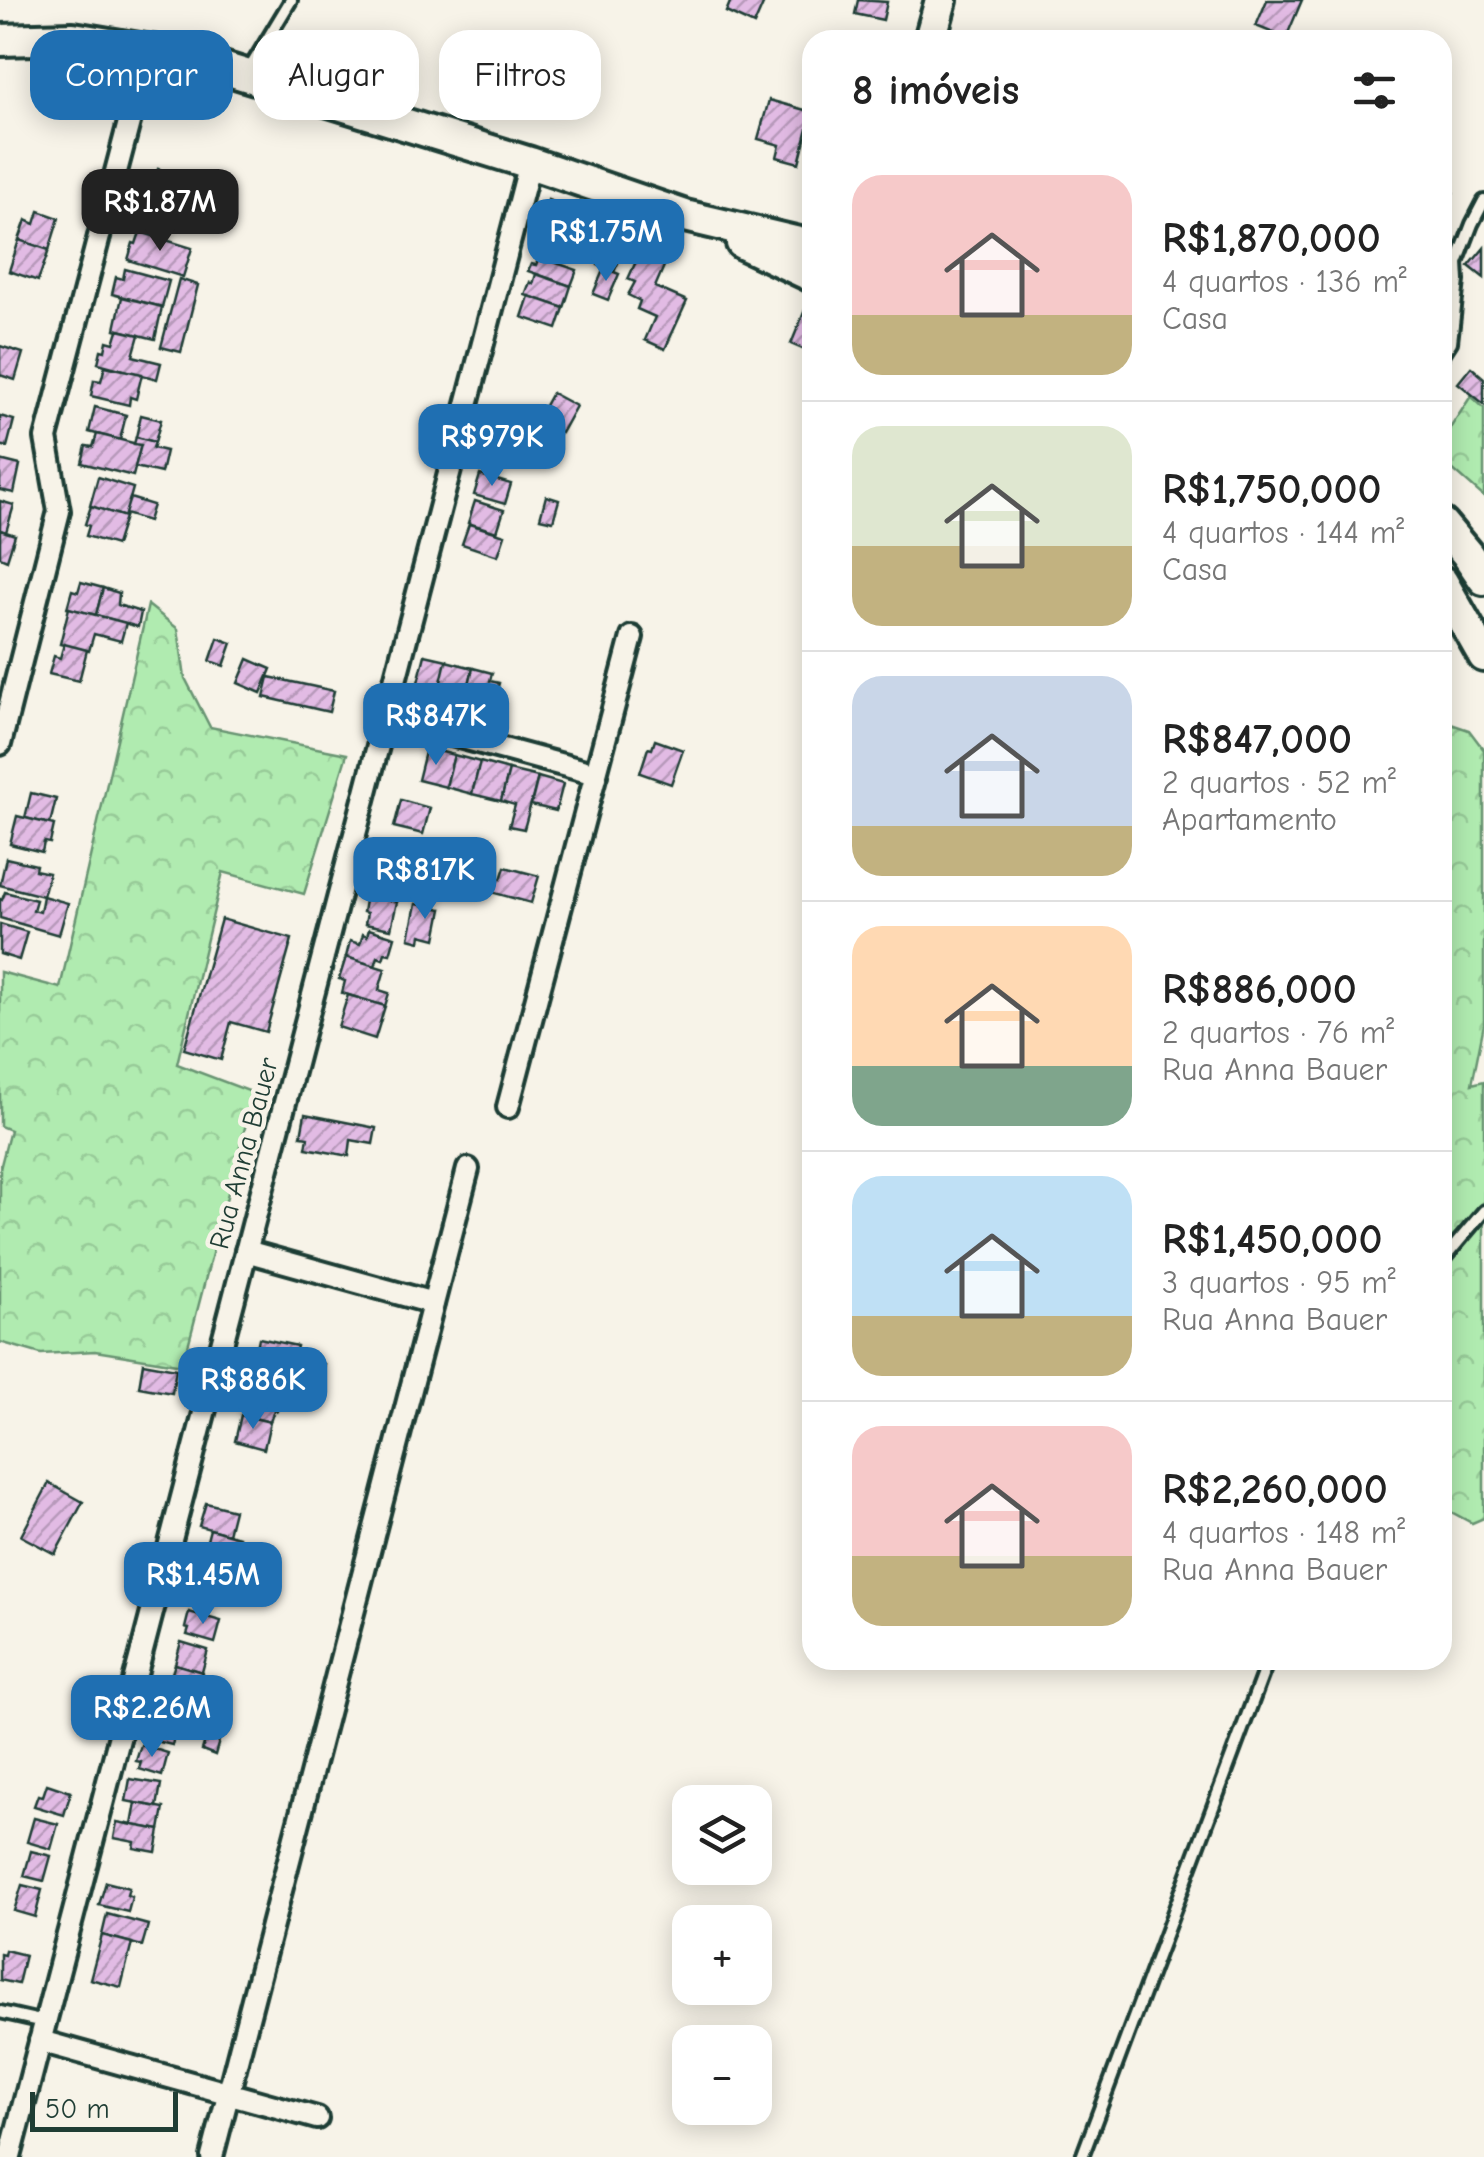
<!DOCTYPE html>
<html lang="pt">
<meta charset="utf-8">
<style>
:root{--surface:#fff;--page:#f2f2f2;--text:#222;--muted:#767676;--line:#e0e0e0;--accent:#1f6fb2}
body{margin:0;font-family:"Comic Neue",sans-serif;background:var(--page);color:var(--text);height:100vh;display:flex;flex-direction:column;font-size:38px;white-space:nowrap}
*{box-sizing:border-box;margin:0}
p{font-size:32px;color:var(--muted)}
.icon{flex:none;width:55px;height:55px;fill:none;stroke:currentColor;stroke-width:2;stroke-linecap:round;stroke-linejoin:round}
.map{position:relative;flex:1;overflow:hidden}
.panel{position:absolute;left:802px;top:30px;width:650px;height:1640px;display:flex;flex-direction:column;background:var(--surface);border-radius:30px;box-shadow:0 5px 25px #0003}
.panel>*{flex:none}
.banner{position:absolute;left:30px;top:30px;width:622px;height:90px;display:flex;gap:20px}
.fabs{position:absolute;left:672px;top:1785px;display:grid;gap:20px}
.fabs a{display:grid;place-items:center;width:100px;height:100px;border-radius:20px;background:var(--surface);box-shadow:0 5px 25px #0003;font-size:50px}
.scale{position:absolute;left:30px;bottom:25px;width:148px;box-sizing:border-box;padding-left:10px;border:5px solid #1f3d34;border-top:0;font-size:28px;line-height:35px;white-space:nowrap;color:#1f3d34;-webkit-text-stroke:8px #f7f3e8;paint-order:stroke}
.price{position:absolute;translate:-50% -85px;padding:0 22px;border-radius:20px;background:var(--accent);color:#fff;font-size:32px;line-height:65px;filter:drop-shadow(0 2px 5px #0008)}
.price::after{content:'';position:absolute;left:50%;top:60px;width:30px;height:22px;margin-left:-15px;background:inherit;clip-path:polygon(0 0,100% 0,50% 100%)}
.price.current{background:#222;color:#fff}
ul{padding:0;list-style:none}
li{display:flex;align-items:center;gap:30px;height:250px;padding:0 50px}
li+li{border-top:2px solid var(--line)}
li span{display:grid;place-items:center;flex:none;width:280px;height:200px;border-radius:30px;color:#555}
li>.icon{margin-inline-start:auto}
span .icon{width:120px;height:120px;fill:#fffc;stroke-width:1}
li b{font-size:42px}
h2{display:flex;justify-content:space-between;align-items:center;height:120px;padding:0 50px;font-size:42px}
.tag{padding:0 35px;border-radius:30px;background:var(--surface);box-shadow:0 5px 25px #0003;font-size:35px;line-height:90px}
.tag.current{background:var(--accent);color:#fff}
.map>svg:first-child{display:block}
.forest{fill:url(#forest-crowns);stroke:#689472;stroke-width:2.5}
.building{fill:url(#building-hatch);stroke:#1f3d34;stroke-width:2.5}
.lines{fill:none;stroke-linecap:round;stroke-linejoin:round}
.service-casing{stroke:#1f3d34;stroke-width:18}
.minor-casing{stroke:#1f3d34;stroke-width:28}
.secondary-casing{stroke:#1f3d34;stroke-width:38}
.service{stroke:#f7f3e8;stroke-width:10}
.minor{stroke:#f7f3e8;stroke-width:20}
.secondary{stroke:#f7f3e8;stroke-width:30}
.labels{text-anchor:middle;stroke-width:9;stroke-linejoin:round;paint-order:stroke}
.street-label{font-size:28px;fill:#1f3d34;stroke:#f7f3e8}
</style>
<div class="map">
<svg width="1484" height="2157" viewBox="0 0 1484 2157">
<defs>
<pattern id="forest-crowns" width="20" height="18" patternUnits="userSpaceOnUse" patternTransform="scale(2.5)"><rect width="20" height="18" fill="#b0ebb0"/><path d="M2 6a3 3 0 1 1 6 0M12 15a3 3 0 1 1 6 0" fill="none" stroke="#97ca98"/></pattern>
<pattern id="building-hatch" width="6" height="6" patternUnits="userSpaceOnUse" patternTransform="scale(2.5)"><rect width="6" height="6" fill="#e2bbe4"/><path d="M-1 1l2-2M0 6l6-6M5 7l2-2" fill="none" stroke="#b799ba"/></pattern>
</defs>
<rect width="100%" height="100%" fill="#f7f3e8"/>
<filter id="ink" filterUnits="userSpaceOnUse"><feTurbulence type="fractalNoise" baseFrequency=".01" numOctaves="2"/><feDisplacementMap in="SourceGraphic" scale="20" xChannelSelector="R" yChannelSelector="G"/><feConvolveMatrix kernelMatrix="1 2 1 2 8 2 1 2 1" color-interpolation-filters="sRGB"/></filter>
<g filter="url(#ink)">
<!-- forest -->
<g class="forest">
<polygon points="1471,396 1484,408 1484,497 1443,461 1443,439"/>
<polygon points="148,605 178,629 185,678 210,727 347,754 304,894 223,872 177,1064 254,1093 183,1365 95,1351 41,1354 0,1342 0,1169 10,1130 0,1126 0,972 60,988"/>
<polygon points="1451,724 1469,730 1484,750 1484,1024 1472,1084 1484,1081 1484,1518 1472,1523 1442,1507 1442,741"/>
</g>
<!-- building -->
<g class="building">
<polygon points="731,0 765,0 754,25 726,12"/>
<polygon points="858,0 887,2 883,20 855,14"/>
<polygon points="1267,0 1302,0 1286,38 1256,26"/>
<polygon points="769,100 812,112 799,163 777,157 780,145 758,139"/>
<polygon points="158,169 183,179 174,204 144,193 149,180 154,181"/>
<polygon points="1442,188 1453,193 1442,219"/>
<polygon points="548,200 564,206 554,237 530,229 538,204 546,207"/>
<polygon points="564,206 589,214 578,245 554,237"/>
<polygon points="39,211 59,218 49,250 19,240 26,220 35,224"/>
<polygon points="589,214 613,221 602,253 578,245"/>
<polygon points="615,215 629,220 627,226 633,229 614,272 598,265"/>
<polygon points="140,232 192,248 183,277 128,260 133,243 136,244"/>
<polygon points="19,240 49,250 38,281 9,271"/>
<polygon points="643,246 668,257 655,287 687,301 665,349 645,340 655,317 637,309 640,301 628,295 635,282 628,279"/>
<polygon points="1484,248 1484,278 1469,266"/>
<polygon points="539,257 577,270 571,286 528,271 531,264 536,265"/>
<polygon points="604,268 619,274 608,300 593,294"/>
<polygon points="125,269 169,281 162,307 112,294 116,277 123,279"/>
<polygon points="536,274 571,286 564,308 525,295 530,282 533,284"/>
<polygon points="179,279 198,285 181,352 161,347"/>
<polygon points="529,296 564,308 557,329 522,317"/>
<polygon points="122,297 162,307 155,339 115,329"/>
<polygon points="807,305 812,308 812,353 791,344"/>
<polygon points="118,330 139,335 133,356 161,363 157,379 98,363 101,350 105,351 107,341 114,343"/>
<polygon points="0,346 23,353 15,380 0,375"/>
<polygon points="105,366 142,374 136,399 130,397 129,405 91,396 94,380 101,381"/>
<polygon points="1471,367 1484,378 1484,404 1458,383"/>
<polygon points="552,393 576,406 561,433 537,420"/>
<polygon points="95,407 126,415 120,440 89,432"/>
<polygon points="141,415 161,420 155,442 136,437"/>
<polygon points="0,416 14,420 7,447 0,445"/>
<polygon points="97,434 141,445 133,476 82,463 86,446 93,447"/>
<polygon points="136,437 155,442 153,448 166,451 161,473 135,467 141,445 134,444"/>
<polygon points="0,460 20,465 14,493 0,490"/>
<polygon points="480,475 511,484 505,504 474,495"/>
<polygon points="98,477 133,488 125,517 90,506"/>
<polygon points="546,496 559,500 553,521 540,518"/>
<polygon points="130,498 153,505 148,521 125,514"/>
<polygon points="0,501 14,505 6,532 0,530"/>
<polygon points="475,501 504,510 497,532 468,523"/>
<polygon points="91,506 125,517 116,545 86,536 89,526 85,524"/>
<polygon points="469,524 505,535 498,556 462,544"/>
<polygon points="0,530 15,535 7,560 0,557"/>
<polygon points="81,582 103,588 96,615 67,608 72,590 78,592"/>
<polygon points="103,588 119,593 118,605 141,612 138,627 96,615"/>
<polygon points="69,608 126,623 121,641 94,634 89,651 60,644"/>
<polygon points="218,638 232,643 224,666 210,661"/>
<polygon points="64,644 87,650 79,681 49,674 54,656 60,658"/>
<polygon points="425,655 447,660 436,703 414,698"/>
<polygon points="248,659 271,669 261,693 238,683"/>
<polygon points="446,661 473,668 463,710 436,703"/>
<polygon points="473,668 492,673 490,681 499,683 489,722 474,718 477,708 464,705"/>
<polygon points="269,677 334,691 329,712 264,697"/>
<polygon points="655,740 683,750 671,784 640,773 648,748 652,749"/>
<polygon points="426,748 454,755 446,787 418,780"/>
<polygon points="454,755 480,762 472,794 446,787"/>
<polygon points="480,762 509,770 501,801 472,794"/>
<polygon points="509,770 538,777 524,829 509,826 515,805 501,801"/>
<polygon points="538,777 563,784 556,811 531,805"/>
<polygon points="31,793 56,799 50,824 25,818"/>
<polygon points="401,800 430,808 423,834 394,827"/>
<polygon points="17,816 54,825 50,843 44,842 42,852 10,844"/>
<polygon points="459,845 489,854 485,868 472,865 467,883 449,878"/>
<polygon points="6,858 36,865 35,870 49,873 43,896 0,885"/>
<polygon points="376,859 404,865 397,902 366,895"/>
<polygon points="505,867 539,876 531,903 491,892 495,878 501,879"/>
<polygon points="5,892 36,900 33,910 40,912 43,896 68,903 59,935 0,918 0,899 2,900"/>
<polygon points="366,895 397,902 391,929 365,924 367,913 363,912"/>
<polygon points="416,904 442,909 436,939 421,935 420,941 409,938"/>
<polygon points="221,919 292,939 266,1032 231,1022 221,1060 184,1049"/>
<polygon points="0,924 27,932 19,960 0,954"/>
<polygon points="369,929 395,937 390,954 385,953 383,959 378,957 375,966 346,957 350,941 360,944 363,934 367,936"/>
<polygon points="346,957 385,969 379,990 389,993 385,1006 342,993 345,981 339,979"/>
<polygon points="348,995 385,1006 375,1039 338,1027"/>
<polygon points="305,1114 376,1128 373,1144 351,1140 349,1156 306,1148 308,1137 301,1136"/>
<polygon points="259,1338 297,1346 291,1374 253,1366"/>
<polygon points="308,1359 324,1364 317,1386 302,1381"/>
<polygon points="143,1363 176,1369 172,1393 139,1387"/>
<polygon points="255,1371 285,1378 280,1400 250,1393"/>
<polygon points="250,1393 280,1400 277,1411 274,1410 270,1422 245,1416"/>
<polygon points="241,1415 270,1422 264,1449 235,1441"/>
<polygon points="49,1483 83,1502 55,1554 21,1536"/>
<polygon points="206,1503 234,1510 228,1534 199,1526"/>
<polygon points="210,1529 239,1537 233,1561 204,1552"/>
<polygon points="204,1552 233,1561 227,1583 198,1575"/>
<polygon points="189,1612 221,1621 215,1643 187,1635 189,1629 185,1628"/>
<polygon points="181,1642 208,1650 202,1672 175,1664"/>
<polygon points="175,1664 202,1672 196,1693 168,1685"/>
<polygon points="158,1692 183,1698 179,1718 153,1712"/>
<polygon points="153,1712 179,1718 172,1745 147,1739"/>
<polygon points="199,1722 222,1730 215,1755 202,1750 206,1737 196,1733"/>
<polygon points="141,1745 168,1753 162,1776 139,1769 141,1762 136,1761"/>
<polygon points="130,1779 161,1784 157,1807 126,1801"/>
<polygon points="47,1784 71,1792 64,1815 34,1806 38,1795 43,1796"/>
<polygon points="136,1803 164,1808 160,1830 132,1825"/>
<polygon points="34,1818 58,1824 51,1849 27,1842"/>
<polygon points="117,1822 160,1830 156,1852 134,1848 135,1842 114,1838"/>
<polygon points="31,1851 51,1856 44,1881 24,1876"/>
<polygon points="106,1882 129,1888 127,1895 132,1897 128,1912 99,1905"/>
<polygon points="22,1885 42,1890 35,1917 14,1911"/>
<polygon points="107,1914 148,1925 142,1946 102,1935"/>
<polygon points="102,1935 132,1943 121,1987 90,1979"/>
<polygon points="5,1950 25,1955 18,1984 0,1980 0,1954 4,1955"/>
</g>
<g class="lines">
<!-- service casing -->
<g class="service-casing">
<g id="service">
<polyline points="247,73 291,0"/>
<polyline points="1442,356 1451,342 1458,281 1457,263 1472,224 1484,201"/>
<polyline points="1442,1261 1484,1211"/>
<polyline points="0,2012 44,2022"/>
<polyline points="1082,2157 1268,1660"/>
</g>
</g>
<!-- minor casing -->
<g class="minor-casing">
<g id="minor">
<polyline points="385,717 596,774"/>
<polyline points="0,744 59,511 46,438 148,50"/>
<polyline points="508,1107 632,637"/>
<polyline points="246,1251 433,1303"/>
<polyline points="40,2041 317,2118"/>
<polyline points="10,2157 530,163"/>
<polyline points="212,2157 468,1169"/>
</g>
</g>
<!-- secondary casing -->
<g class="secondary-casing">
<g id="secondary">
<polyline points="0,40 73,38 187,57 530,163 685,216 812,246"/>
<polyline points="930,40 941,0"/>
<polyline points="742,243 812,276"/>
<polyline points="1442,524 1467,554 1484,579"/>
<polyline points="1442,582 1484,656"/>
</g>
</g>
<!-- service -->
<use href="#service" class="service"/>
<!-- minor -->
<use href="#minor" class="minor"/>
<!-- secondary -->
<use href="#secondary" class="secondary"/>
</g>
</g>
<g class="labels">
<!-- street labels -->
<g class="street-label">
<text transform="translate(243 1153) rotate(-75)" y="10">Rua Anna Bauer</text>
</g>
</g>
</svg>
<div class="fabs">
<a><svg class="icon" aria-label="layers" viewBox="0 0 24 24"><path d="M12 4l9 5-9 5-9-5zM3 14l9 5 9-5"/></svg></a>
<a>+</a>
<a>−</a>
</div>
<div class="scale">50 m</div>
<b class="price current" style="left:160px;top:254px">R$1.87M</b>
<b class="price" style="left:606px;top:284px">R$1.75M</b>
<b class="price" style="left:492px;top:489px">R$979K</b>
<b class="price" style="left:436px;top:768px">R$847K</b>
<b class="price" style="left:425px;top:922px">R$817K</b>
<b class="price" style="left:253px;top:1432px">R$886K</b>
<b class="price" style="left:203px;top:1627px">R$1.45M</b>
<b class="price" style="left:152px;top:1760px">R$2.26M</b>
<div class="banner">
<a class="tag current">Comprar</a>
<a class="tag">Alugar</a>
<a class="tag">Filtros</a>
</div>
<section class="panel">
<h2>8 imóveis<svg class="icon" aria-label="filters" viewBox="0 0 24 24"><path d="M4 7h16M4 17h16"/><circle cx="9" cy="7" r="2"/><circle cx="15" cy="17" r="2"/></svg></h2>
<ul>
<li><span style="background:linear-gradient(#f6c9c9 70%,#c2b280 0)"><svg class="icon" aria-label="home" viewBox="0 0 24 24"><path d="M3 11l9-7 9 7M6 9v11h12V9"/></svg></span><div><b>R$1,870,000</b><p>4 quartos · 136 m²</p><p>Casa</p></div></li>
<li><span style="background:linear-gradient(#dfe7d0 60%,#c2b280 0)"><svg class="icon" aria-label="home" viewBox="0 0 24 24"><path d="M3 11l9-7 9 7M6 9v11h12V9"/></svg></span><div><b>R$1,750,000</b><p>4 quartos · 144 m²</p><p>Casa</p></div></li>
<li><span style="background:linear-gradient(#c9d6e8 75%,#c2b280 0)"><svg class="icon" aria-label="home" viewBox="0 0 24 24"><path d="M3 11l9-7 9 7M6 9v11h12V9"/></svg></span><div><b>R$847,000</b><p>2 quartos · 52 m²</p><p>Apartamento</p></div></li>
<li><span style="background:linear-gradient(#ffd9b3 70%,#7fa58c 0)"><svg class="icon" aria-label="home" viewBox="0 0 24 24"><path d="M3 11l9-7 9 7M6 9v11h12V9"/></svg></span><div><b>R$886,000</b><p>2 quartos · 76 m²</p><p>Rua Anna Bauer</p></div></li>
<li><span style="background:linear-gradient(#bfe0f5 70%,#c2b280 0)"><svg class="icon" aria-label="home" viewBox="0 0 24 24"><path d="M3 11l9-7 9 7M6 9v11h12V9"/></svg></span><div><b>R$1,450,000</b><p>3 quartos · 95 m²</p><p>Rua Anna Bauer</p></div></li>
<li><span style="background:linear-gradient(#f6c9c9 65%,#c2b280 0)"><svg class="icon" aria-label="home" viewBox="0 0 24 24"><path d="M3 11l9-7 9 7M6 9v11h12V9"/></svg></span><div><b>R$2,260,000</b><p>4 quartos · 148 m²</p><p>Rua Anna Bauer</p></div></li>
</ul>
</section>
</div>
